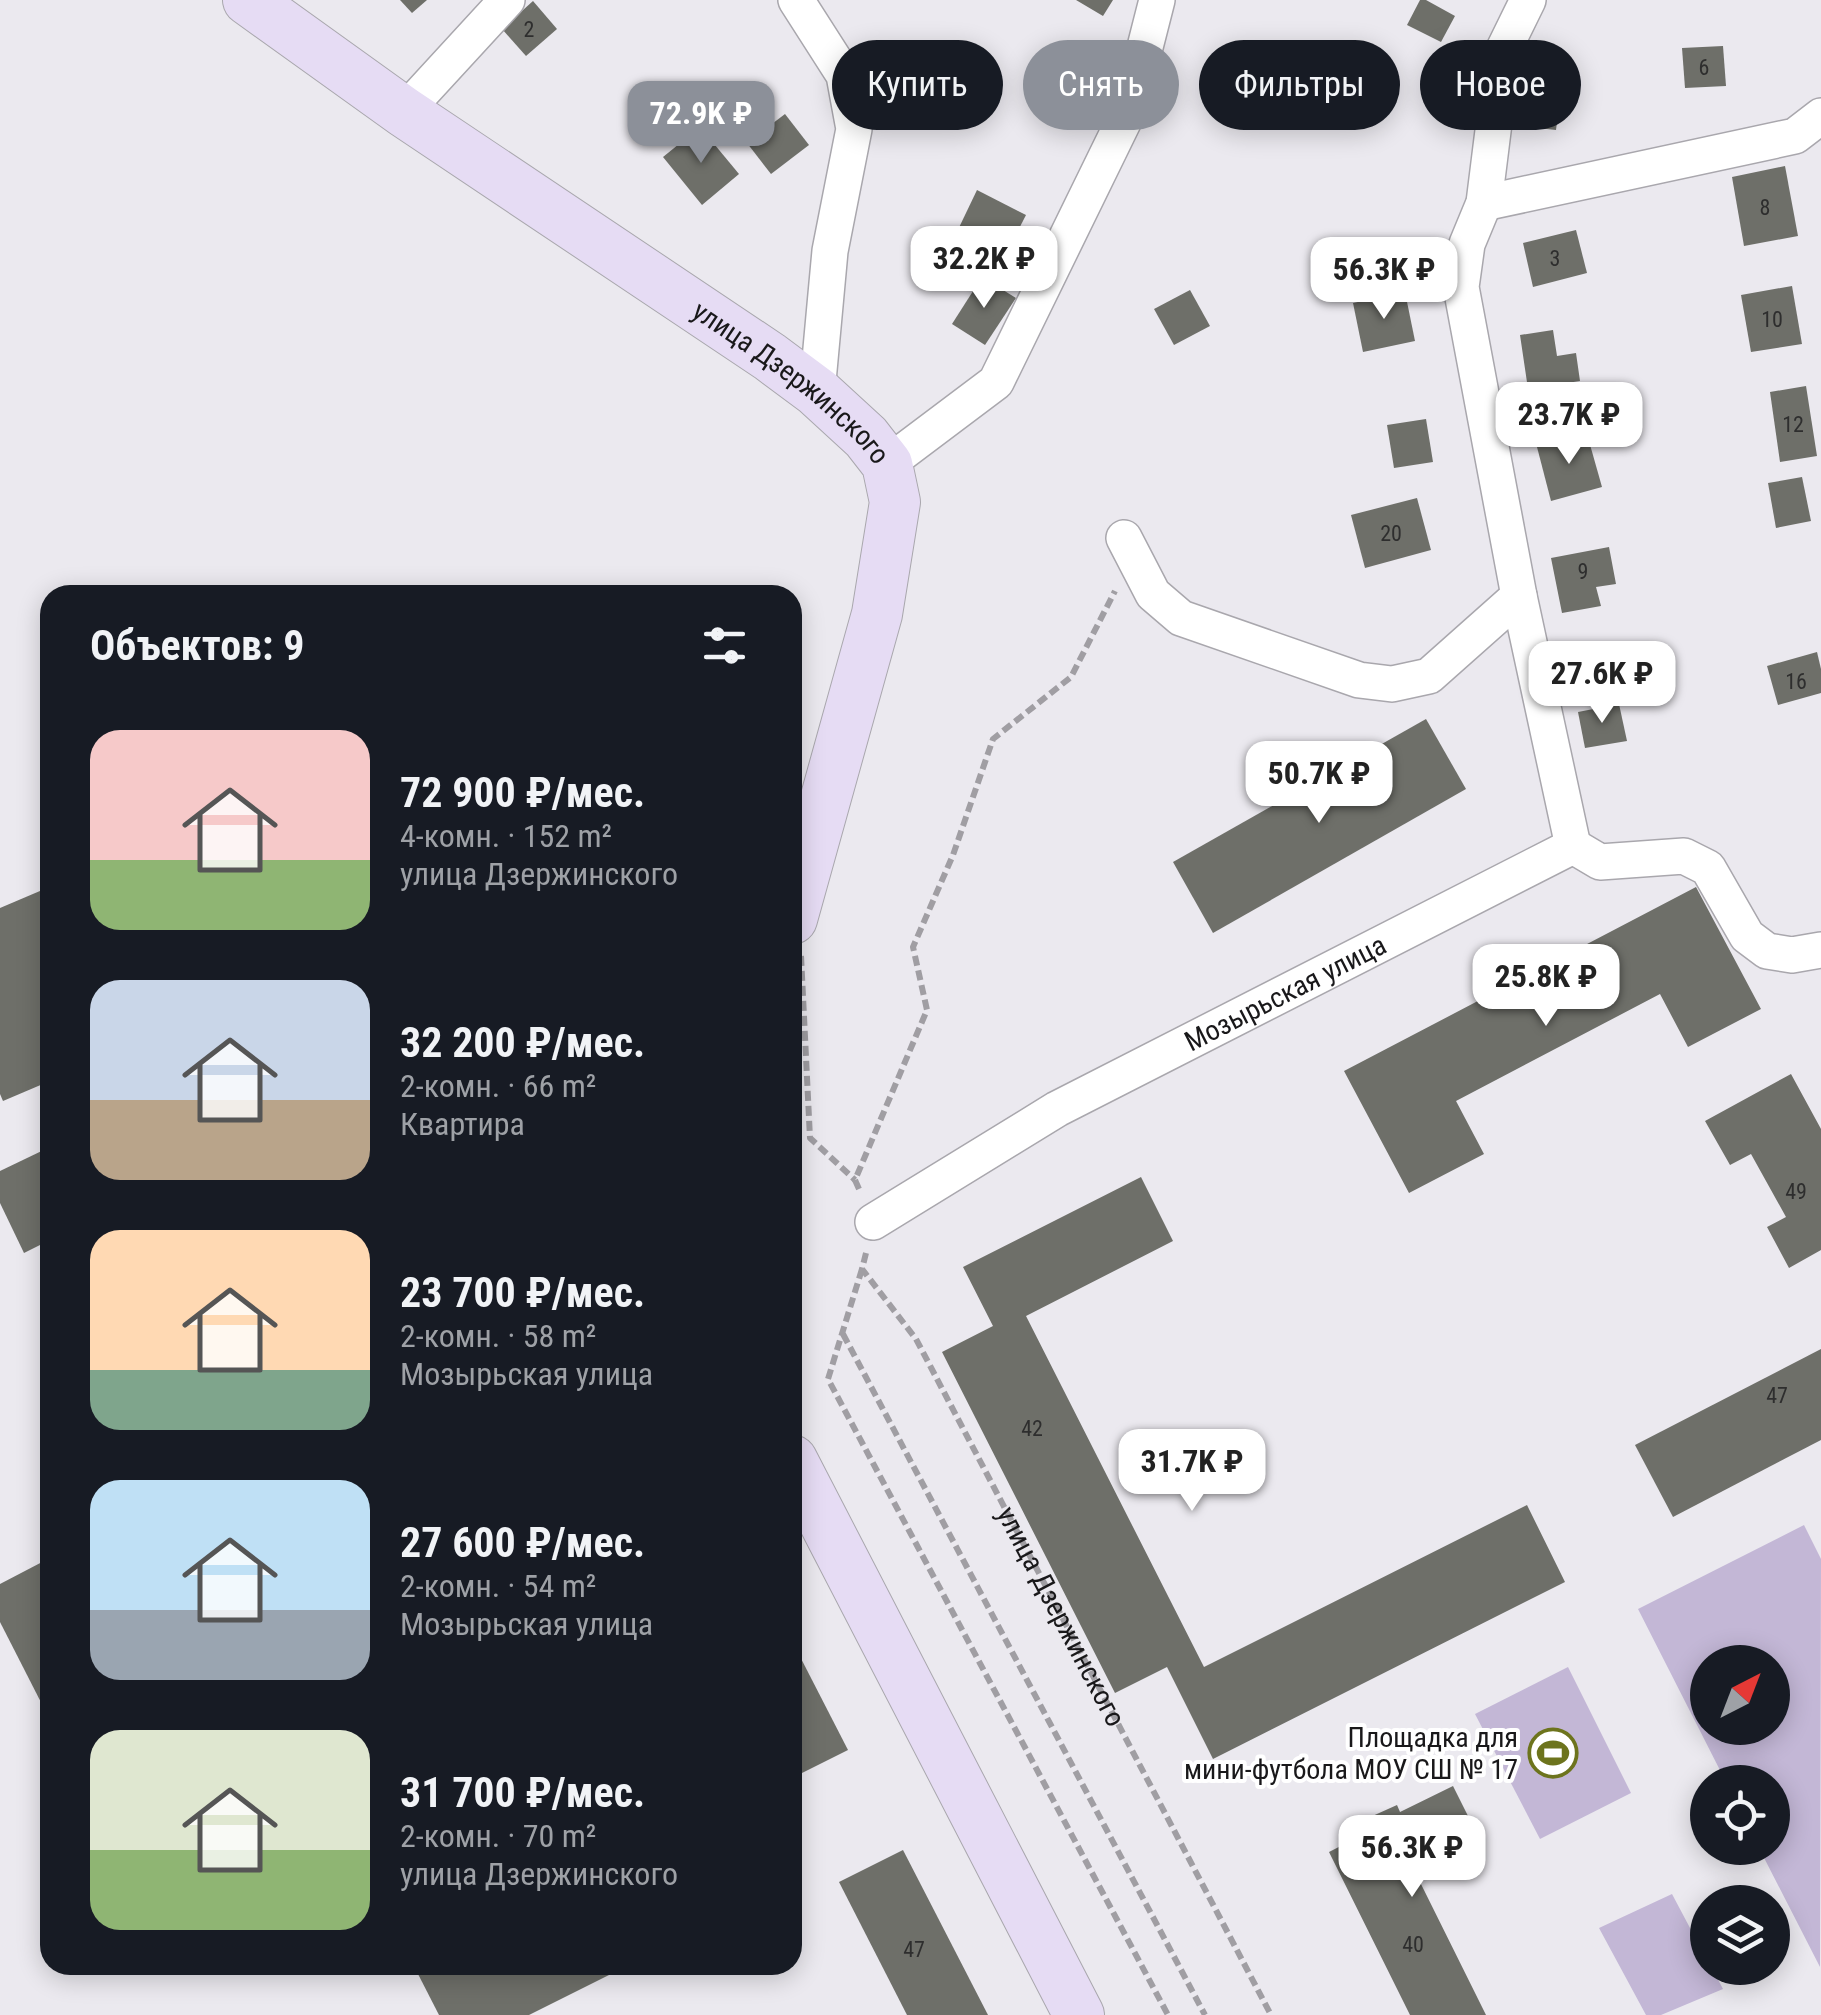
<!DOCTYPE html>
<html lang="ru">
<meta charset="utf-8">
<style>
:root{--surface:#171b24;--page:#20242c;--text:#f1f3f6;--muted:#9ea1a6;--accent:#8c9099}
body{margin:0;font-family:"Roboto Condensed",sans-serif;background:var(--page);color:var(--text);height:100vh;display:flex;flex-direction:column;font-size:38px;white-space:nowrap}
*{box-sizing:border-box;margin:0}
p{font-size:32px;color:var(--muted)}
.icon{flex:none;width:55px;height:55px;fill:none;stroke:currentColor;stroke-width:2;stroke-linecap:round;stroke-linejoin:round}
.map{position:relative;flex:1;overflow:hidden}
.sheet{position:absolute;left:40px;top:585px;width:762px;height:1390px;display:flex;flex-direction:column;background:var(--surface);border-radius:30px;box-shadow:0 5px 25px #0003}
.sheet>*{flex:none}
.hud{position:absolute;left:832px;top:40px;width:838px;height:90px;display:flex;gap:20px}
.needle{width:65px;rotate:42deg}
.fabs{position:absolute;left:1690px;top:1645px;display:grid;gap:20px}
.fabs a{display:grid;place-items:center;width:100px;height:100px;border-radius:50%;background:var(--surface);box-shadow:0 5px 25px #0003;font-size:50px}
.price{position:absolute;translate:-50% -85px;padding:0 22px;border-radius:20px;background:#fff;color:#222;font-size:32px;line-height:65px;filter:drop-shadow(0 2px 5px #0008)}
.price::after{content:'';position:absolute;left:50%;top:60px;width:30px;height:22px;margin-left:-15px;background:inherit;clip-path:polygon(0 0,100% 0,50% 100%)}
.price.on{background:var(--accent);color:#fff}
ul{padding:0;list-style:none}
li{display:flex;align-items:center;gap:30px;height:250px;padding:0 50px}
li span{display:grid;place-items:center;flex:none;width:280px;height:200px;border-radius:30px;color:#555}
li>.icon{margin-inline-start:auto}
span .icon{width:120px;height:120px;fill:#fffc;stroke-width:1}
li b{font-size:42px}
h2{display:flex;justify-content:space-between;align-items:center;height:120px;padding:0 50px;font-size:42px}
.tag{padding:0 35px;border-radius:45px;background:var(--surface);box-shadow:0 5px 25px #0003;font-size:35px;line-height:90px}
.tag.on{background:var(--accent);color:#fff}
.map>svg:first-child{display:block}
.green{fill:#c3b7d6;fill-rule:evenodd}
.building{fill:#6e6f69}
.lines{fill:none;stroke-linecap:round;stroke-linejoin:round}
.street-casing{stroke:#a9a7ad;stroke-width:38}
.secondary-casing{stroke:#a9a7ad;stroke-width:52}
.path{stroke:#a09ea3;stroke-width:6;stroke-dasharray:10 5;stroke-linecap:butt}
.street{stroke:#fff;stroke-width:35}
.secondary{stroke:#e6dcf4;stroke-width:50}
.labels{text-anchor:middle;stroke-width:8;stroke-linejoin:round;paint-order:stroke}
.number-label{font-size:22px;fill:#2e2e2e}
.street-label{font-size:28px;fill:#19181a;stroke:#fff}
.poi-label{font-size:28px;fill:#19181a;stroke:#fff;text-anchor:end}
</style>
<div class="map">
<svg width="1821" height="2015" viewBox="0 0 1821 2015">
<rect width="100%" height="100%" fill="#ebe9ef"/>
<!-- green -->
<g class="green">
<path d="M1804 1525 1821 1559 1820 1967 1759 1848H1772V1782H1726L1638 1609ZM1708 1662H1772V1728H1708Z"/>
<polygon points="1568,1667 1631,1793 1540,1839 1475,1714"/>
<polygon points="1672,1894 1707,1960 1708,1968 1712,1968 1723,1989 1661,2015 1646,2015 1599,1928"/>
</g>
<!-- building -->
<g class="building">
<polygon points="400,0 427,0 412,13"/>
<polygon points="1076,0 1113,0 1103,16"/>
<polygon points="1420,0 1426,0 1455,16 1441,42 1407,25"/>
<polygon points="533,1 557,29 526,56 502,29"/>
<polygon points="1723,46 1726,86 1685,88 1682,48"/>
<polygon points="1527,73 1563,77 1556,130 1520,126"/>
<polygon points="785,114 809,145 771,174 747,143"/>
<polygon points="700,127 739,174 702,205 663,157"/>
<polygon points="1785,166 1798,236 1744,246 1732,177"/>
<polygon points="977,190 1026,215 1002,262 954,238"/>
<polygon points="1576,230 1587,273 1533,287 1523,243"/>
<polygon points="982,277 1016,298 985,345 952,324"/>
<polygon points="1792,286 1802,344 1751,352 1741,295"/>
<polygon points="1190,290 1210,326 1174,345 1154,309"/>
<polygon points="1405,292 1415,341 1363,352 1353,303"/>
<polygon points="1553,330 1557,356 1576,353 1580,381 1528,389 1520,335"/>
<polygon points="1806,386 1817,456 1780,462 1770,392"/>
<polygon points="1426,419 1433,462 1394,468 1387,425"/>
<polygon points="1587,434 1602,487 1551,501 1537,447"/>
<polygon points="1802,477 1811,521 1776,528 1768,483"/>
<polygon points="1417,498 1431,550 1365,568 1351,515"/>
<polygon points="1609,547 1616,584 1596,587 1601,606 1562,613 1551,558"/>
<polygon points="1817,652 1821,669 1821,693 1778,705 1767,666"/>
<polygon points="1619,704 1627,741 1585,748 1578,712"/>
<polygon points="1426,719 1466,789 1213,933 1173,862"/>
<polygon points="1696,887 1761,1009 1688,1047 1660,994 1456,1101 1484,1154 1409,1193 1344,1071"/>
<polygon points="47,888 50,894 50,1081 3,1101 0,1094 0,908"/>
<polygon points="1791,1074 1821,1129 1821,1250 1789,1268 1767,1227 1786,1217 1751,1154 1730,1165 1705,1121"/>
<polygon points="50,1147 50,1240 24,1253 0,1203 0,1171"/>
<polygon points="1141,1177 1173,1241 1026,1316 1204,1667 1527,1505 1565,1582 1213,1759 1167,1667 1115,1693 942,1352 993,1326 963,1267"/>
<polygon points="1821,1349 1821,1440 1673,1517 1635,1445"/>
<polygon points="46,1560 50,1568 50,1720 0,1622 0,1584"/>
<polygon points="792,1641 848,1750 792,1778"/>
<polygon points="1453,1786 1481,1842 1416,1874 1486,2015 1410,2015 1329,1852 1374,1829 1368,1818 1397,1805 1400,1812"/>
<polygon points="903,1850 988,2015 907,2015 839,1882"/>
<polygon points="435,1965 629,1965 529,2015 439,2015 418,1974"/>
</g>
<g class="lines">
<!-- street casing -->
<g class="street-casing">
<g id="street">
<polyline points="796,0 844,75 854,129 830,251 817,392"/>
<polyline points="404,112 507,0"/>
<polyline points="1484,203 1795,136 1821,116"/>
<polyline points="887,464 996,382 1129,110 1157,0"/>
<polyline points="1124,538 1153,594 1181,618 1359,680 1392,684 1429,676 1519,596"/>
<polyline points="1573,846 1600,862 1684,856 1708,868 1747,936 1767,951 1792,955 1821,950"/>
<path id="s2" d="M873 1222 1057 1109 1573 846 1519 596 1461 287 1467 244 1484 203 1503 51 1528 0"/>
</g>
</g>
<!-- secondary casing -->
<g class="secondary-casing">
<g id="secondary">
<path id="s3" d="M248 0 404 112 770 357 817 392 866 437 887 464 895 502 877 614 792 919"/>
<polyline points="792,1460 1079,2015"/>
</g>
</g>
<!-- path -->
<g class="path">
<polyline points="801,956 810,1138 855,1180"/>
<polyline points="859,1189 855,1180 927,1010 913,947 953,855 993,739 1071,677 1115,591"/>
<path id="s1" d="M866 1253 862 1269 916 1339 1271 2015"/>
<polyline points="862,1269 828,1379 1168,2015"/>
<polyline points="843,1334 1205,2015"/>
</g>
<!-- street -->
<use href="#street" class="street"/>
<!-- secondary -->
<use href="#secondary" class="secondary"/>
</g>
<!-- icons -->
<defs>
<g id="stadium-ring" transform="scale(2.5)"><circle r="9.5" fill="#fff" stroke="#6d741d" stroke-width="1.5"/><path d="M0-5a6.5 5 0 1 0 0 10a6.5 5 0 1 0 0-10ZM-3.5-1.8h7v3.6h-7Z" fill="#6d741d"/></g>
</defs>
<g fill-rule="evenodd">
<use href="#stadium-ring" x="1553" y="1753"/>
</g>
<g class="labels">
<!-- number labels -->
<g class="number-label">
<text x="529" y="37">2</text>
<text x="1704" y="75">6</text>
<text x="1765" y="215">8</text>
<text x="1555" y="266">3</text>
<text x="1772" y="327">10</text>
<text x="1793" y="432">12</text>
<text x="1391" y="541">20</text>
<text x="1583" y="579">9</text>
<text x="1796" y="689">16</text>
<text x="1796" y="1199">49</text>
<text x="1777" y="1403">47</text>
<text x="1032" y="1436">42</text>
<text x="1413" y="1952">40</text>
<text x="914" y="1957">47</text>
</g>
<!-- street labels -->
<g class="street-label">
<text dy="10" stroke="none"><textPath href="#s3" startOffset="665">улица Дзержинского</textPath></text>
<text dy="10" stroke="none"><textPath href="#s2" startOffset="472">Мозырьская улица</textPath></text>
<text dy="10" stroke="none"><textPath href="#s1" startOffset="418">улица Дзержинского</textPath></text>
</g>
<!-- poi labels -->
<g class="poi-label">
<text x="1518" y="1747">Площадка для<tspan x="1518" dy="32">мини-футбола МОУ СШ № 17</tspan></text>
</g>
</g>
</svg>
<div class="fabs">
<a><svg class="needle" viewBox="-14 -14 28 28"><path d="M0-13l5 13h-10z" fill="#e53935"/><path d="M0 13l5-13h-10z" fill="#9ea1a6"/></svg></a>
<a><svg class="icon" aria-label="locate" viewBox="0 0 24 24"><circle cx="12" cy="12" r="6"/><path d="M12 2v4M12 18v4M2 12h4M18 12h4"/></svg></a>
<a><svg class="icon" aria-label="layers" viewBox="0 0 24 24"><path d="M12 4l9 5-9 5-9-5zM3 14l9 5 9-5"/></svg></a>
</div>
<b class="price on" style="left:701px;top:166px">72.9K ₽</b>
<b class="price" style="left:984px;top:311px">32.2K ₽</b>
<b class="price" style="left:1384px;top:322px">56.3K ₽</b>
<b class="price" style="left:1569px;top:467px">23.7K ₽</b>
<b class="price" style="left:1602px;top:726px">27.6K ₽</b>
<b class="price" style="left:1319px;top:826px">50.7K ₽</b>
<b class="price" style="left:1546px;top:1029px">25.8K ₽</b>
<b class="price" style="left:1192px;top:1514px">31.7K ₽</b>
<b class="price" style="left:1412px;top:1900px">56.3K ₽</b>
<div class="hud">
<a class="tag">Купить</a>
<a class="tag on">Снять</a>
<a class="tag">Фильтры</a>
<a class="tag">Новое</a>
</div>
<section class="sheet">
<h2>Объектов: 9<svg class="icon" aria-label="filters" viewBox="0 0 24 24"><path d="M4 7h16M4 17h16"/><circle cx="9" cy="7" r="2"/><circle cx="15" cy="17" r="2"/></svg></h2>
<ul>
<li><span style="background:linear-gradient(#f6c9c9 65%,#8fb573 0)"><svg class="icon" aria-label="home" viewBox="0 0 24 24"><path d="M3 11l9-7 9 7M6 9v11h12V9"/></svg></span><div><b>72 900 ₽/мес.</b><p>4-комн. · 152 m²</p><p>улица Дзержинского</p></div></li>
<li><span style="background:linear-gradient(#c9d6e8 60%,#b9a48a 0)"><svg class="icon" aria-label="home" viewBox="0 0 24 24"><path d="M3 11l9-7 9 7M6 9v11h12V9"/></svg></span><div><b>32 200 ₽/мес.</b><p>2-комн. · 66 m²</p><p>Квартира</p></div></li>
<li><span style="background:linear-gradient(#ffd9b3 70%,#7fa58c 0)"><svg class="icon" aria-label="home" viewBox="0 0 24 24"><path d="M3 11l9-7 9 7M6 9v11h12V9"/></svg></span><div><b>23 700 ₽/мес.</b><p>2-комн. · 58 m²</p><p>Мозырьская улица</p></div></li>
<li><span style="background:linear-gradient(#bfe0f5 65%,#9aa5b1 0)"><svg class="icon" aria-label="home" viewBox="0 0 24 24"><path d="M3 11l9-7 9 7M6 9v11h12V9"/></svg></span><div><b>27 600 ₽/мес.</b><p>2-комн. · 54 m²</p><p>Мозырьская улица</p></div></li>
<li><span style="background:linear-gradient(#dfe7d0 60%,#8fb573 0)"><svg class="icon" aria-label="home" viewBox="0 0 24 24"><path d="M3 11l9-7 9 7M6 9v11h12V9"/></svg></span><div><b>31 700 ₽/мес.</b><p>2-комн. · 70 m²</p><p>улица Дзержинского</p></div></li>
</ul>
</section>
</div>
